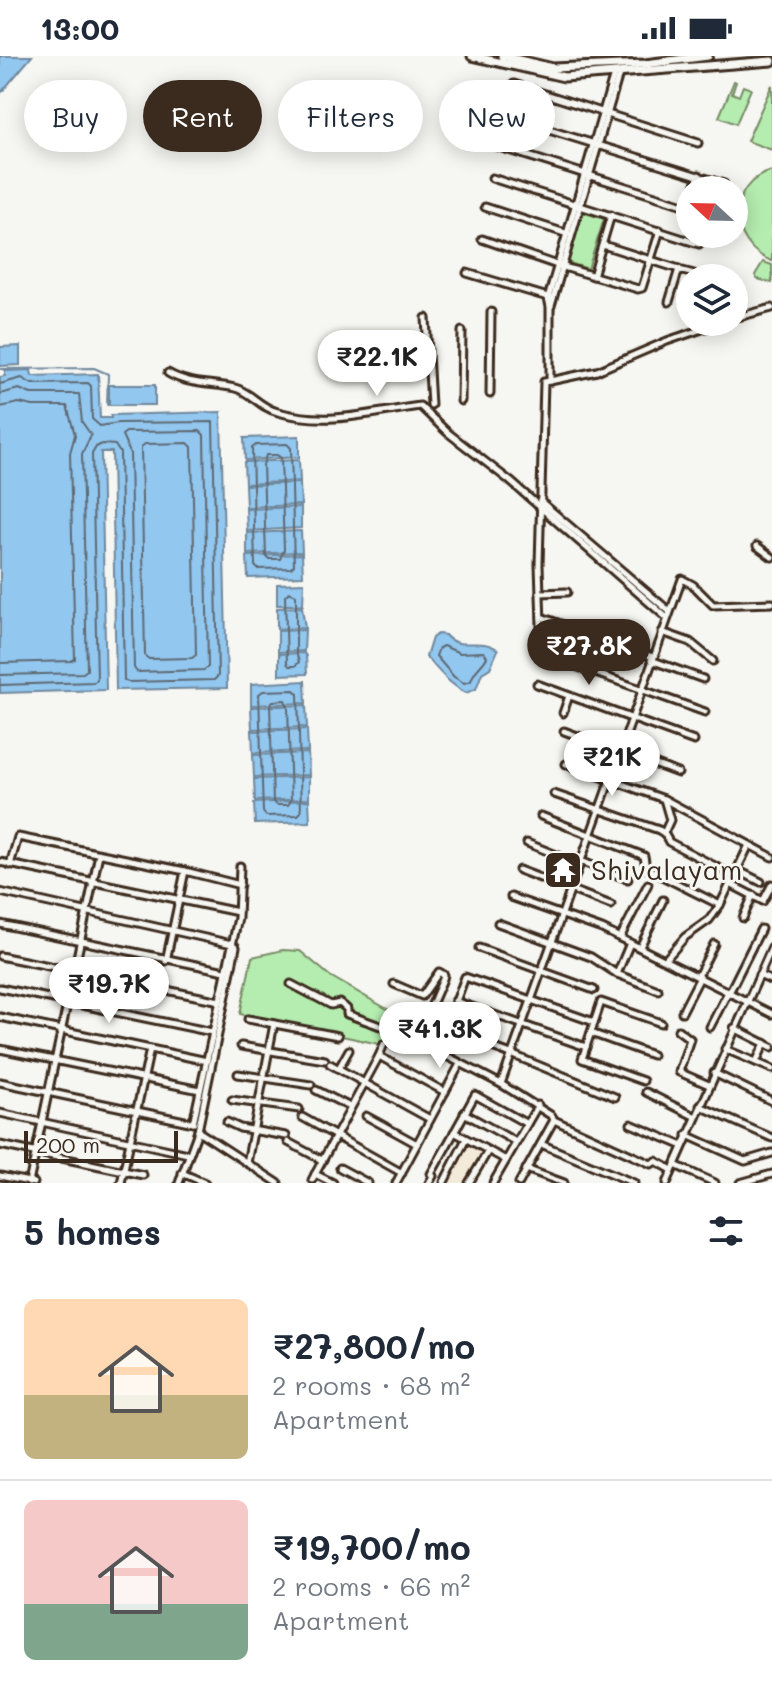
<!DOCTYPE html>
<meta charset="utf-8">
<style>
:root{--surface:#fff;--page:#f6f6f7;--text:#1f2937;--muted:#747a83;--line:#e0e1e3;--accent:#3b2a1e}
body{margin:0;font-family:Mali,sans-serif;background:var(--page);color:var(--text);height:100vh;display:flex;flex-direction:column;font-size:30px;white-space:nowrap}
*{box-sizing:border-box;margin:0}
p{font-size:26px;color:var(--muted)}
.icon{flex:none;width:44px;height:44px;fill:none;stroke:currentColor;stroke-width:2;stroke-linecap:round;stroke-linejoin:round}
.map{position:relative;height:1127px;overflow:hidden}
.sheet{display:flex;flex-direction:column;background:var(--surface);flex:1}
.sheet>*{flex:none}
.top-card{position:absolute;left:24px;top:24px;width:724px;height:72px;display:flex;gap:16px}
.needle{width:52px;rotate:292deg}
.buttons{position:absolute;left:676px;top:120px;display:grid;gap:16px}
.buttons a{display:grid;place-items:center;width:72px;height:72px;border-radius:50%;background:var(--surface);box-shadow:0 4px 20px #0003;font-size:40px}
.scale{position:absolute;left:24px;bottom:20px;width:154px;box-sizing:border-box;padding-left:8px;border:4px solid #3b2a1e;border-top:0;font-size:22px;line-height:28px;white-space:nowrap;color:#3b2a1e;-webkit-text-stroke:6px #f6f6f2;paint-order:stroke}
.price{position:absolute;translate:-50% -68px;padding:0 18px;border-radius:28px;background:#fff;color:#222;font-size:26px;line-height:52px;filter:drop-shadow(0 2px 4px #0008)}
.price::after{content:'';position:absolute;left:50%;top:48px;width:24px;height:18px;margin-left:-12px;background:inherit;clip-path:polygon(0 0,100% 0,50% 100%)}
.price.current{background:var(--accent);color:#fff}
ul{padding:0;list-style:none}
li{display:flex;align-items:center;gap:24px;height:200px;padding:0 24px}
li+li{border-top:2px solid var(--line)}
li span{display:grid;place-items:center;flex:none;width:224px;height:160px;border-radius:12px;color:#555}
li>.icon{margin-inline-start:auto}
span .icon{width:96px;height:96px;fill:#fffc;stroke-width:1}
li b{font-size:34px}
h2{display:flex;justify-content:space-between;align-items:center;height:96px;padding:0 24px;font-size:34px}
.chip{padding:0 28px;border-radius:36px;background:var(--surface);box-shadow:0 4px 20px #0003;font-size:28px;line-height:72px}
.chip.current{background:var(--accent);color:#fff}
.status{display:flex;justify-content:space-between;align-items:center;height:56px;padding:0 40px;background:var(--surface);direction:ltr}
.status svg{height:22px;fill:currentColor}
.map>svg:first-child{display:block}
.built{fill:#f3ead9}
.green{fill:#b5ecaf;stroke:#788b66;stroke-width:2}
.water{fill:#92c7f0;stroke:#6f889c;stroke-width:2}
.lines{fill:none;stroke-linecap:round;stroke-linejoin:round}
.shore{stroke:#5e6972;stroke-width:2}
.stream{stroke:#6f889c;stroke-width:2}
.street-casing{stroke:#3b2a1e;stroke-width:11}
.secondary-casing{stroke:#3b2a1e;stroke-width:13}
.street{stroke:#f6f6f2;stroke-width:5}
.secondary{stroke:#f6f6f2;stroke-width:7}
.labels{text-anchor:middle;stroke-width:6;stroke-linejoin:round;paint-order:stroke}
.poi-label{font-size:28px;fill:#3b2a1e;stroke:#f6f6f2;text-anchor:start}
</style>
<div class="status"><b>13:00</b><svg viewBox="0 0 49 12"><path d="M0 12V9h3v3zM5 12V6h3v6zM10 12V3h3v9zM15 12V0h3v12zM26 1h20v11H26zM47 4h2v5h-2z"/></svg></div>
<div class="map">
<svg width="772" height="1127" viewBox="0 0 772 1127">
<rect width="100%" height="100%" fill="#f6f6f2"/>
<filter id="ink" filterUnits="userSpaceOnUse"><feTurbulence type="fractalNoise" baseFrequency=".0125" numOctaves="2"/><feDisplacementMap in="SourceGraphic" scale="16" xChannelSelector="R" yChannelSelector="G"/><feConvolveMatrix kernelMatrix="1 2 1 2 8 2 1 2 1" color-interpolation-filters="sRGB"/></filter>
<g filter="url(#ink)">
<!-- built -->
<polygon class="built" points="467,1085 485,1096 467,1127 450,1127 446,1125"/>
<!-- green -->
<g class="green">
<polygon points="734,25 736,26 732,37 739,40 743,30 751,33 736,68 719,61"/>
<polygon points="772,29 772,94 747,85"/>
<path d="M772 115V205C729 190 725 127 772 115Z"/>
<polygon points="582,156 604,163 588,213 567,206"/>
<polygon points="763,206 772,209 772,227 757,223 755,219"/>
<polygon points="283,894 300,895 330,920 418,971 407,994 240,958 252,901"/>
</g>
<!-- water -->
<g class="water">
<polygon points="0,0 32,0 0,38"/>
<polygon points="20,290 20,309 0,310 0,291"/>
<polygon points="31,314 32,320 98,318 100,362 111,362 111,359 221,356 227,632 116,634 112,396 101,396 106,634 0,637 0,321 5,320 5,315"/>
<rect x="109" y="329" width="46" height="20"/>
<polygon points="299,380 299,401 245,404 244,382"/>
<polygon points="299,404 300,425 245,428 244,406"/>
<polygon points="300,427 301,449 246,451 245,429"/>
<polygon points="301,451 301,472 247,475 246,453"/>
<polygon points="301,475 302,496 247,498 247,477"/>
<polygon points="302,498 303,520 248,522 247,500"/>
<polygon points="304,527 303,549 277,549 277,528"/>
<polygon points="302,551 305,572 277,573 277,552"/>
<polygon points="305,574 304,595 278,596 278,575"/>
<path d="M438 578 445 579C459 596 482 580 498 594L490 612 482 617 476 633 466 637C447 627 440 615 426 601L432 582Z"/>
<polygon points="304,597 306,600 307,618 279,619 279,598"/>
<polygon points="305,625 306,647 251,649 251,628"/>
<polygon points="306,649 307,671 252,673 251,651"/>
<polygon points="307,673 308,695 253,697 252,675"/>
<polygon points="308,697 309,719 254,721 253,699"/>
<polygon points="309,721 309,743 255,745 254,723"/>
<polygon points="309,744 310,766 255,768 254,747"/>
</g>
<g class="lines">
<!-- shore -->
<g class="shore">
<polyline points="0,328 22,322 32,328 88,327 91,330 92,363 100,370 118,367 213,366 218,620 214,624 128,626 124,624 120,397 115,389 102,388 96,391 92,398 97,624 94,626 0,629"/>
<polyline points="0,338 19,333 31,338 79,338 82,366 91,379 82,398 87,614 83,617 0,619"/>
<polyline points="0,351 19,347 33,350 67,350 75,379 70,397 75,603 71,605 0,607"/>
<polygon points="200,375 204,379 208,611 204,614 137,616 134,612 130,397 122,379 126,376"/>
<polygon points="188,387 192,391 196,599 192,602 149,603 145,600 141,391 145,388"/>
<polygon points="287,388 291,392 294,509 291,512 258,513 255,510 252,392 256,389"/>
<polygon points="266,399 277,399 281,402 284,494 280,503 269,503 266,500 263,409"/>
<polygon points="289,536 296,539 296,596 299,606 295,610 289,610 287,607 285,540"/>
<path d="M443 590 460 597 484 596 487 601C482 611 474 613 471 625L464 627 454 621 436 600 439 592Z"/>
<polygon points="294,634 298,638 301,756 298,759 266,760 263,756 259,638 263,635"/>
<polygon points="285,644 288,651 291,745 288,749 277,749 273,746 270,648 273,645"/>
</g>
<!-- stream -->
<polyline class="stream" points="0,313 94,312 108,318 107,349"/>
<!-- street casing -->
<g class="street-casing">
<g id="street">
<polyline points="614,18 548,242 550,251 550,325 544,326 539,509 542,598 705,656"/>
<polyline points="514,28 698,87"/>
<polyline points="507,61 724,128"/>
<polyline points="499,91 690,151"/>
<polyline points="492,122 699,188"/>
<polyline points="694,134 699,119"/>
<polyline points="485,151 568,178"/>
<polyline points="482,183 557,209 638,233 642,232 660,174"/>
<polyline points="603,189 679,213 669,246"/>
<polyline points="679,214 694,218"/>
<polyline points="467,217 551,242"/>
<polyline points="593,220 611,159"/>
<polyline points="551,250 619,18"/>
<polyline points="426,262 431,349"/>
<polyline points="734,262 772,252"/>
<path d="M168 317C188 329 213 327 235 332 251 336 260 352 278 356 326 370 371 357 420 350L447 376 510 425 667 562"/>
<polyline points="550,325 597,315 667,285 723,266"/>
<polyline points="490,338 491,256"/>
<polyline points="461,345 462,275"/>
<polyline points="540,445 669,555"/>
<polyline points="757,490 772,501"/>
<polyline points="540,537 567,536"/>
<polyline points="541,561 653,601"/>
<polyline points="662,576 690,586 713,605"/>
<polyline points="651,604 703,623"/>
<polyline points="537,628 694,685"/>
<polyline points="563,657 569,640"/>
<polyline points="564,675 678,717"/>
<polyline points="566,708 664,743 772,801"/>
<polyline points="554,738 659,774 664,777 669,786 734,820 730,828"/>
<polyline points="664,743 670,764 664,777"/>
<polyline points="541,760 644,800 646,812 720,849 730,828 763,845 772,828"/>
<polyline points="527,787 579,808"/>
<polyline points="580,805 628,823"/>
<polyline points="0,806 238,856"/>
<polyline points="10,809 18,781 185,815 240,829"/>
<polyline points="519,814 611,849"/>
<polyline points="737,814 761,826"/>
<polyline points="734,820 749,789"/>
<polyline points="0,836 232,888"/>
<polyline points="511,841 602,873 772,958"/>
<polyline points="743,862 753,839"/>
<polyline points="498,867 591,901 617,918 658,934"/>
<polyline points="0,868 225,915"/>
<polyline points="620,882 648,828"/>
<polyline points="640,891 663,844"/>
<polyline points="479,892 594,934"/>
<polyline points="0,900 220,945"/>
<polyline points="665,904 685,881 709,864 720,849"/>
<polyline points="166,905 185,815"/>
<polyline points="617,918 630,887"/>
<polyline points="759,919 772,925"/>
<polyline points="698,920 714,888"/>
<polyline points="291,928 331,949 340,947 347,953 347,958 408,980 501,1028 552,1060 554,1064 519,1127"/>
<polyline points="394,928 422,940 439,916 444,919 443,923 427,960 427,967 511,998 615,1041"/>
<polyline points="0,932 212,976"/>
<polyline points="729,937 761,873"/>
<polyline points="455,945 586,991 582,1003 643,1025"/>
<polyline points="682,956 700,921"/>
<polyline points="0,961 207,1005"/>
<polyline points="248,963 338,980"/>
<polyline points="710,971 728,936"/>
<polyline points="734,972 772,991"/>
<polyline points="678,974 690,983 679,1016 709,1029"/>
<polyline points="591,977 652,999"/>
<polyline points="241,990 325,1004"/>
<polyline points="586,991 601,946 661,967"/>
<polyline points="0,993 200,1034"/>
<polyline points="725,993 772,1013"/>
<polyline points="437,997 465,921 594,966"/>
<polyline points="379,1000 384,988"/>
<polyline points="756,1006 765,987"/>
<polyline points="330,1008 430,1063"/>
<polyline points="339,1012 349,994"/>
<polyline points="714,1017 772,1045"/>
<polyline points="238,1018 311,1029"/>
<polyline points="0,1026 194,1067"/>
<polyline points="501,1028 682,523 693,529 713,549 772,547"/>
<polyline points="316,1034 350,1051"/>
<polyline points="646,1036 696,1061"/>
<polyline points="232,1044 299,1053"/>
<polyline points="700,1050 772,1082"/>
<polyline points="0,1057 188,1098"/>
<polyline points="464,1057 516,1086"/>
<polyline points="366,1060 417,1088"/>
<polyline points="302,1061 402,1117"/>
<polyline points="554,1064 651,1108 656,1105 672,1114"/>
<polyline points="227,1066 240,1072 286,1080"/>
<polyline points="193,1067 238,862 240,810"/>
<polyline points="631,1068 683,1090"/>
<polyline points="198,1075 278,1127"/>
<polyline points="454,1076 506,1104"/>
<polyline points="687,1079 745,1105 772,1097"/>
<polyline points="288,1086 322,1104"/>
<polyline points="541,1088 634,1127"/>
<polyline points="0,1089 143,1119"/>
<polyline points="247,1107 274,968"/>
<polyline points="675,1109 715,1127"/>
<polyline points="340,1112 368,1127"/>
<polyline points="526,1113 564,1127"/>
<polyline points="182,1117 205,1127"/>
<polyline points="315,1118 333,1127"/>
<polyline points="0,1120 34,1127"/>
<polyline points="312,1124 379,1000 445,1036"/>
<polyline points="444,1126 466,1083"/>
<polyline points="29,1127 99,798"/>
<polyline points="121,1127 150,993"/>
<polyline points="179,1127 198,1075 236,891 232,888"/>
<polyline points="396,1127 460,1008"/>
<polyline points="429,1127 433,1120 431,1118 475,1039 527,1068"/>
<polyline points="469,1127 488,1095"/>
<polyline points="493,1127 538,1049"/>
<polyline points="667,1127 772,891"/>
<polyline points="740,1127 772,1118"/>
</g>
</g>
<!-- secondary casing -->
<g class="secondary-casing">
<g id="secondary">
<polyline points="472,0 564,21 772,5"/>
<polyline points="502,0 553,12 645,8 708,0"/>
</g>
</g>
<!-- street -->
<use href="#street" class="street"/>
<!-- secondary -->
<use href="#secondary" class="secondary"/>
</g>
</g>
<!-- icons -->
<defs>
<g id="temple-square" transform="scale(2)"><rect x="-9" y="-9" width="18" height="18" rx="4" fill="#3b2a1e" stroke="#f6f6f2"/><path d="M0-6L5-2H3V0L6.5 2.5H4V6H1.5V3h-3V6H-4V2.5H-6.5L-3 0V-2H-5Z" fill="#fff"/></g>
</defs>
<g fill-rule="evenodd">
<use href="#temple-square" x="563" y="814"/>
</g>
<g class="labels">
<!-- poi labels -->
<g class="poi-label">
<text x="591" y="824">Shivalayam</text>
</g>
</g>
</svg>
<div class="buttons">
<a><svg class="needle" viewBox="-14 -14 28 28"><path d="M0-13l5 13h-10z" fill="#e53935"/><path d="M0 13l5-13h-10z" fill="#747a83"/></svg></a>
<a><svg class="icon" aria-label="layers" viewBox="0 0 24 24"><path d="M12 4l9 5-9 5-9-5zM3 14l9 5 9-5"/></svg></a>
</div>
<div class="scale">200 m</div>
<b class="price" style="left:377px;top:342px">₹22.1K</b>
<b class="price current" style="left:589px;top:631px">₹27.8K</b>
<b class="price" style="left:612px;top:742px">₹21K</b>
<b class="price" style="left:109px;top:969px">₹19.7K</b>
<b class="price" style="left:440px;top:1014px">₹41.3K</b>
<div class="top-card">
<a class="chip">Buy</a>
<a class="chip current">Rent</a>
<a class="chip">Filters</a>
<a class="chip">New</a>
</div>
</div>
<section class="sheet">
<h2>5 homes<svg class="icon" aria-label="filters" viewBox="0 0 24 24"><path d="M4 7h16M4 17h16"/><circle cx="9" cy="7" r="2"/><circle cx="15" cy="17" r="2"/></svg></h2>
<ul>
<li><span style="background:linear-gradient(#ffd9b3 60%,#c2b280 0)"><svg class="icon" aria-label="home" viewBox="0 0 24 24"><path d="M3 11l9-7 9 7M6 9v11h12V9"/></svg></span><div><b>₹27,800/mo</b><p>2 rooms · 68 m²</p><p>Apartment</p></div></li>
<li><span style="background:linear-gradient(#f6c9c9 65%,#7fa58c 0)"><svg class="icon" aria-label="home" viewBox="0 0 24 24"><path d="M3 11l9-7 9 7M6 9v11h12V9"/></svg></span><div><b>₹19,700/mo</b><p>2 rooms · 66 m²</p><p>Apartment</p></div></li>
</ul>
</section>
